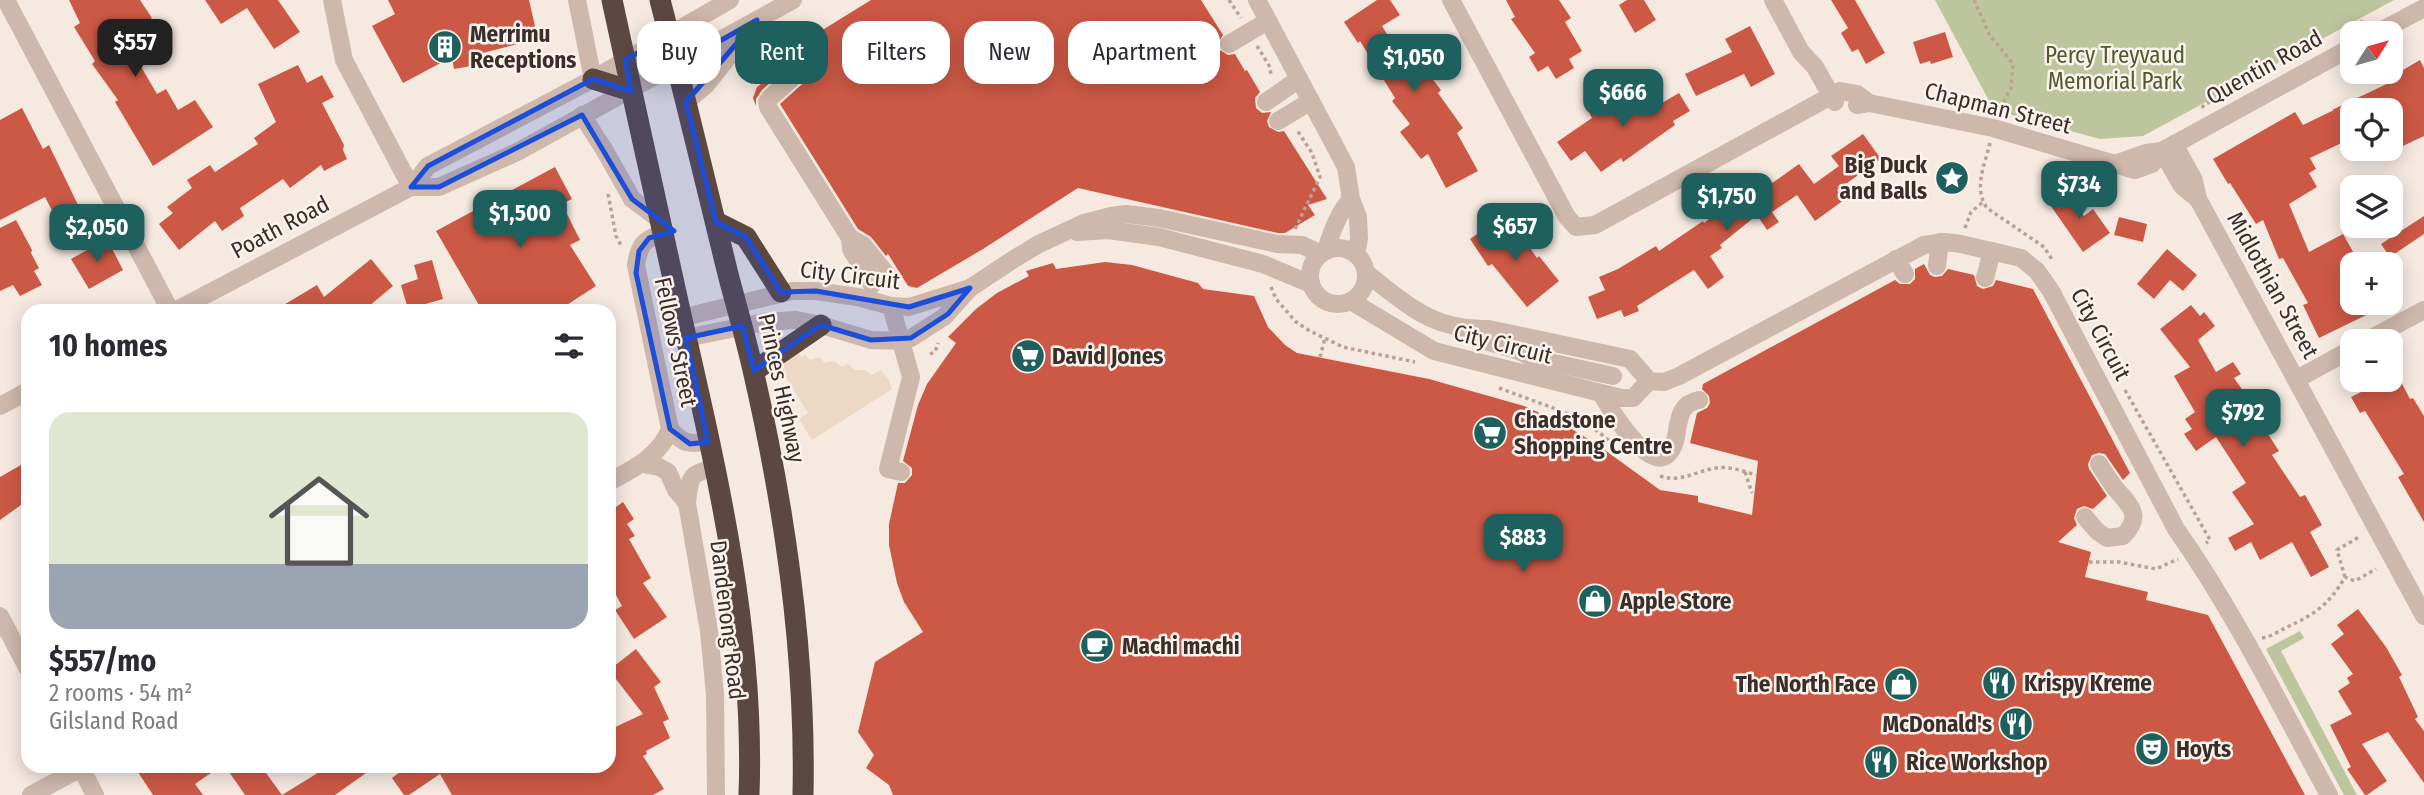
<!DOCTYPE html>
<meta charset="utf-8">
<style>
:root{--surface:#fff;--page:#f7f7f7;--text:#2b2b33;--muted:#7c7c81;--line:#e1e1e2;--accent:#1d605d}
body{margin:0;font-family:"Fira Sans Condensed",sans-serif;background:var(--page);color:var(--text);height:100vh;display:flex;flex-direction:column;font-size:26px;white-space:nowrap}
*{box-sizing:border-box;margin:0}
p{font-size:23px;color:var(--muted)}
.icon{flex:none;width:38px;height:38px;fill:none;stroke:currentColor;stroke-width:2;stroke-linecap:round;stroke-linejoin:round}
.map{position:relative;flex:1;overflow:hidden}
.side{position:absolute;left:21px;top:304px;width:595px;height:469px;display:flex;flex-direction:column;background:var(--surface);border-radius:21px;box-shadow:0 4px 18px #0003}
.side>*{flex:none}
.top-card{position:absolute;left:637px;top:21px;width:665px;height:63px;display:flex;gap:14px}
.needle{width:46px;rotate:53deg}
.fabs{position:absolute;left:2340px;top:21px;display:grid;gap:14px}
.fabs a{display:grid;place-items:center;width:63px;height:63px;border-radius:14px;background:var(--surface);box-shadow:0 4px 18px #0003;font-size:35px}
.price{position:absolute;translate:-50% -60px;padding:0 16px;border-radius:14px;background:var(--accent);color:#fff;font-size:23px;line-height:46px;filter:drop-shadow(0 2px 4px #0008)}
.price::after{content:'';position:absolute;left:50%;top:42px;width:21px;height:16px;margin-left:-10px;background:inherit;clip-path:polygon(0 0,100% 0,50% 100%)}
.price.selected{background:#222;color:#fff}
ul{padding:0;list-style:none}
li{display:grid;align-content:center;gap:14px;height:371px;padding:0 28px}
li+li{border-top:2px solid var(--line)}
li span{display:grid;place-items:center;height:217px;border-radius:21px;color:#555}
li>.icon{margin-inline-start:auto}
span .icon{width:126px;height:126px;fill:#fffc;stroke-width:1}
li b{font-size:30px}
h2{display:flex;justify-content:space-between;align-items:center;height:84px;padding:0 28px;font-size:30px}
.tag{padding:0 24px;border-radius:21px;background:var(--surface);box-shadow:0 4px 18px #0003;font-size:24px;line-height:63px}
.tag.selected{background:var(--accent);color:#fff}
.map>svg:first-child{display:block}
.green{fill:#bcc59e}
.plaza{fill:#edd8c6}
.building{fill:#cc5946}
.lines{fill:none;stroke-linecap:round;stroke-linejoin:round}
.path{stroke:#baa195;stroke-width:3.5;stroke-dasharray:3.5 3.5;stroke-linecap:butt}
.minor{stroke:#ceb7ab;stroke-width:18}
.highway{stroke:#5d4741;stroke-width:21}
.marked{fill:#1d4ed8;fill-opacity:0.2;stroke:#1d4ed8;stroke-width:5;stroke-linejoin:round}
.labels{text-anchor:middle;stroke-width:5;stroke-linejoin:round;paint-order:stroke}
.poi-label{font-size:23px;font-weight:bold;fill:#3b2e2a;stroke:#fbf3ed;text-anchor:start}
.park-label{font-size:23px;fill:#4f5b2c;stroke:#fbf3ed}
.street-label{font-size:23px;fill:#3b2e2a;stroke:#fbf3ed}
</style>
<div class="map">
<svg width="2424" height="795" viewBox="0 0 2424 795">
<rect width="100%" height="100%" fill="#f5e9e0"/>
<!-- green -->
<g class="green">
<polygon points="1935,0 2394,0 2143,136 2100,139 1994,110"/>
<polygon points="2300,631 2304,638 2281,651 2357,795 2344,795 2266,649"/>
</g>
<!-- plaza -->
<polygon class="plaza" points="796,351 802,357 805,355 810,360 819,357 825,363 834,361 842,367 848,364 855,370 865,370 871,375 881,370 888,379 892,389 812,440 799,419 808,413 778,365"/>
<!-- building -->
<g class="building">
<polygon points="69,0 140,0 152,18 120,37 140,65 157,94 166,89 178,110 195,100 213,127 153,166 115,102 118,100 92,64 95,61 74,27 80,23"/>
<polygon points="205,0 278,0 300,32 274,49 247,8 221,24"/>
<polygon points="388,0 529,0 538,39 475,55 477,65 454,69 452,57 403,83 372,26 395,14"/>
<polygon points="871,0 1201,0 1223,35 1218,43 1220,50 1228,55 1235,54 1245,71 1247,70 1260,92 1255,98 1256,108 1262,113 1271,112 1267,121 1269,127 1278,132 1284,131 1327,199 1308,205 1315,215 1285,233 1278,233 1078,188 983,249 917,288 908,286 888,254 886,256 871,237 858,229 780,104 810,77 813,67 811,62 805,58 795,60 762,90 756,99 756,106 753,98 757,87 776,73 769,63"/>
<polygon points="1377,0 1390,0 1400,15 1382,26 1397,50 1414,40 1422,54 1416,58 1441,90 1438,93 1463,128 1457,133 1478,171 1446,188 1428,154 1421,159 1400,132 1410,124 1392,101 1395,98 1360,41 1358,43 1344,22"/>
<polygon points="1506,0 1559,0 1571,18 1565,22 1582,51 1569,59 1574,68 1556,79 1548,66 1538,72 1529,57 1535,53 1511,19 1515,17"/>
<polygon points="1627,0 1644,0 1656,20 1635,33 1619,5"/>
<polygon points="1831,0 1855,0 1885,53 1866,64 1858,49 1852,52 1841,33 1848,28"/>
<polygon points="1750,26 1775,74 1751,87 1744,74 1696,96 1685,74 1732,52 1725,39"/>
<polygon points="1945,32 1953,57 1931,64 1930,61 1920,64 1913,42"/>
<polygon points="2420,60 2424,68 2424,136 2390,152 2390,110 2340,110 2352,138 2310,158 2316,169 2309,173 2317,187 2289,204 2309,252 2343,234 2360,264 2352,264 2352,270 2343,275 2352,293 2352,303 2391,303 2319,338 2303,305 2308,303 2283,258 2279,259 2263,220 2256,224 2230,183 2228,184 2213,159 2295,112 2303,125 2334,110 2332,110 2393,81 2391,77"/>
<polygon points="298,65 307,83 322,75 334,97 322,103 344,145 343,150 347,159 324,171 321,165 290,188 283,179 240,208 244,216 222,231 215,221 179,250 159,224 173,213 167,207 192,188 187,180 210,165 215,172 258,144 254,138 276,122 258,84"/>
<polygon points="1656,92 1662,103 1679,93 1690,111 1673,121 1675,125 1623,162 1621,158 1601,172 1585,151 1571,161 1557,142 1592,118 1589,112 1610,97 1618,108 1620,106 1623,110"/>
<polygon points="22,108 43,149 49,145 79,207 57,220 45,197 0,220 0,120"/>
<polygon points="1863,134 1881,159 1837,190 1844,200 1815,221 1797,195 1772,212 1779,222 1767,230 1757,215 1720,245 1722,248 1710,256 1724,277 1708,289 1694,270 1637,306 1639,311 1624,317 1621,310 1597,319 1588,297 1605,290 1599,277 1618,269 1656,246 1659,251 1703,221 1704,223 1733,199 1736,204 1769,182 1771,184 1799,164 1814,184 1839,166 1831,156"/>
<polygon points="555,167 572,199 562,204 580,240 570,245 596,286 556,312 483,312 436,231"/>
<polygon points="2066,189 2084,216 2093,209 2110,233 2083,252 2048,202"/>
<polygon points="2424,216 2424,234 2390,257 2381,244"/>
<polygon points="2119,217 2147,224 2143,242 2114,235"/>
<polygon points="16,220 32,250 31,253 39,268 34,271 42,285 20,296 13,285 0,291 0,228"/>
<polygon points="1493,223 1501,235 1514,225 1537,258 1539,256 1559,281 1527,307 1492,264 1488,266 1470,239"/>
<polygon points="107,239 123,270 89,289 71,259"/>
<polygon points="2167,249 2197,275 2183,291 2170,280 2154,299 2137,284"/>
<polygon points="371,259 393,286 362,312 272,312 317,285 324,297"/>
<polygon points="432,260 443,299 408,309 401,285 418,279 414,265"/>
<polygon points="1105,262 1132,265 1198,283 1203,289 1254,296 1268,327 1285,345 1297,353 1429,379 1524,406 1560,422 1595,443 1660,490 1698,496 1698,502 1752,515 1758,461 1690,443 1697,413 1707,408 1710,403 1709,396 1702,389 1703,384 1895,280 1900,284 1910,284 1915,279 1915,269 1924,264 1930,275 1935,277 1942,276 1948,269 1974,275 1977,286 1983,289 1993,286 1996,280 2033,289 2130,473 2123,480 2105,454 2099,453 2092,455 2088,464 2089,469 2107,496 2093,509 2084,506 2077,509 2074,518 2077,525 2058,542 2091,552 2085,577 2148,592 2146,600 2208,615 2305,795 893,795 889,785 866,768 874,755 858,732 875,662 923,632 904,602 897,583 889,545 889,524 898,483 905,483 912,475 912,468 903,461 918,405 927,384 956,343 948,337 976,309 997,293 1029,276 1026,271 1053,263 1056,269"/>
<polygon points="2191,305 2200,316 2204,312 2215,326 2198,340 2216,372 2233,362 2241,374 2234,378 2256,409 2253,411 2279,451 2272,455 2300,497 2305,495 2322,525 2310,532 2329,567 2311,577 2292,542 2260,560 2251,542 2235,551 2228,538 2254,524 2232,492 2246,483 2216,437 2196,451 2184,434 2192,429 2185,419 2195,412 2174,376 2190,367 2160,329"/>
<polygon points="2365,380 2400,380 2410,399 2413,398 2424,416 2424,522 2398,477 2404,474 2365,411 2360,413 2351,397 2369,388"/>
<polygon points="28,461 28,500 0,520 0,477"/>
<polygon points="623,502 634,519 627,524 635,536 629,539 651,578 643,583 667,617 634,639 615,610 622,606 609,582 609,512"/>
<polygon points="2358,609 2386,647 2402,675 2399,677 2418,717 2415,719 2424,731 2424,783 2388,732 2362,744 2387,781 2367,795 2365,795 2347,769 2351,767 2330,725 2352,714 2338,691 2350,683 2347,678 2353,674 2331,644 2344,634 2337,625"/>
<polygon points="636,649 661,682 654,687 669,719 663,722 670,738 646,751 647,754 643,756 664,789 653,795 452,795 440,774 409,795 404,795 392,778 408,766 609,766 609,730 643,714 609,670"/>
<polygon points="134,766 221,766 195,784 203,795 153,795"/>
<polygon points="225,766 261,766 282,795 329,766 376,766 335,795 245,795"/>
</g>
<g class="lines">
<!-- path -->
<g class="path">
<polyline points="1229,0 1241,18"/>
<polyline points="1974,0 1989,34 2013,64 2011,88 1998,112"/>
<polyline points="2348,29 2363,21"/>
<polyline points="1257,46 1270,67 1271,76"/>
<polyline points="2202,108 2204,105 2230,91"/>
<path d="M1990 143C1985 164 1973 189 1987 208L2044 247 2053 261"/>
<polyline points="608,194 616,236 622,247"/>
<polyline points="1965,228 1971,212 1983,202"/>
<polyline points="1295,229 1320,177 1312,153 1297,130"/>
<polyline points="1271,287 1276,299 1296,322 1310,331 1343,347 1415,362"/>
<polyline points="930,354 935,352 938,343"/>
<polyline points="1320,357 1325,338"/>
<polyline points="1499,388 1564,412 1587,423 1611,442"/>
<polyline points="2125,390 2210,540 2206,543"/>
<polyline points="1745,472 1752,493"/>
<path d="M1660 476C1681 483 1696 471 1716 468 1729 466 1743 471 1756 475"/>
<polyline points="2089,562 2119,562 2156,569 2178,559"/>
<polyline points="2345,577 2337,550 2359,537"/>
<path d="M2262 638C2271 637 2279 631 2287 627 2315 614 2329 605 2345 577L2355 581 2376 569"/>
</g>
<!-- minor -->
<g class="minor">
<polyline points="6,0 171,312"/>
<polyline points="332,0 344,60 411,187"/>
<polyline points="577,0 593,79"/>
<polyline points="1257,0 1346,167 1351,199 1358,217 1359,239 1356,254"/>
<polyline points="1451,0 1567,217 1576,227 1595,225 1840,91 1857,94 1869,103"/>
<polyline points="1773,0 1801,52 1815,67 1835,102"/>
<polyline points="2377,33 2424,8"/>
<polyline points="1229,44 1268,21"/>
<polyline points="802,69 771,97 767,102 768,107 850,238 851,249 872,285"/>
<polyline points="686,102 706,85 753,26"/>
<polyline points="1266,102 1299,79"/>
<polyline points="1857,105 1869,103 1993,128 2135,170 2152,164 2162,151"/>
<polyline points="582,115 605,151 632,199 660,220"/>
<polyline points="1278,121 1311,101"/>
<polyline points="2174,144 2194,180 2198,199 2424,616"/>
<polyline points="2162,151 2182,186 2198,199"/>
<polyline points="2115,164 2146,153 2162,151 2352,47"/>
<polyline points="411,187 439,187 517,152 793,0"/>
<polyline points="1077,232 1108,230 1159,237 1263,264 1311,284"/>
<polyline points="850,238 863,245 888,276"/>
<circle cx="1338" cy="276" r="28"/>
<path d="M1326 251C1331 233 1338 213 1351 199"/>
<polyline points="1896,259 1905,274"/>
<polyline points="1937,266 1940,242"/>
<path d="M1366 273C1408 305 1433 331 1489 329L1630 359 1649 381 1664 382 1679 376 1924 245 1945 242 1961 244 2021 258 2037 271 2051 291 2176 529C2235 613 2280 705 2329 795"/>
<polyline points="1985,278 1992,251"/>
<polyline points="1351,301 1434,351 1621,398 1633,398 1649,381"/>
<polyline points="891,306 911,377 888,469 901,472"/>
<polyline points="173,312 411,187 428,166 593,79 730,0"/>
<polyline points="681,318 792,291 816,291 857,297 891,306 909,307 970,288"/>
<path d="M1470 330C1486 348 1513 343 1531 358L1613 376"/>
<polyline points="686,338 764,322 796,320 821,325 871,340 902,341 911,338 944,317 970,288 1014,259 1039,244 1084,223 1111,216 1126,214 1159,218 1277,244 1302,245 1321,254"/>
<polyline points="2366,341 2424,310"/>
<polyline points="2297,379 2352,349"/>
<path d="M1602 395C1609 407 1650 476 1669 453 1683 438 1670 405 1699 400"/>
<polyline points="0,406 28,391"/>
<path d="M670 429C684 445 689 444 708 442"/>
<polyline points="643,464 659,467 668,472 676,490 687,503"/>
<path d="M714 468C688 473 690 479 687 503L709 631 715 695 716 795"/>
<path d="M609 482C633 469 660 456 670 429L636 265C639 246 643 239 662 234"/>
<path d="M2085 517 2097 531 2107 538 2123 536C2144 515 2129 505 2115 488 2109 480 2104 472 2099 464"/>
<polyline points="0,616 28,669"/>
<polyline points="80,766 95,795"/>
<polyline points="31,795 81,768"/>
</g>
<!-- highway -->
<g class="highway">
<path d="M612 0C635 105 657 210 681 315 717 472 755 632 749 795"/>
<path d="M660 0C684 92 706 185 729 278 737 308 746 339 753 370 785 509 806 652 803 795"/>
<polyline points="593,79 631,91"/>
<polyline points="716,222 746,237 781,292"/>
<polyline points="754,371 821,325"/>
</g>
</g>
<!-- marked area -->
<path class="marked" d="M757 20 686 102 716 222 746 237 781 292 816 291 909 307 970 288 948 314 911 338 871 340 821 325 754 371 742 326 686 338 708 442 690 444 670 429 636 273 639 251 649 238 674 231 632 199 582 115 439 187H411L428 166 593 79 631 91 625 60 669 35 677 65Z"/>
<!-- icons -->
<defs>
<g id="building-disc" transform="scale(1.75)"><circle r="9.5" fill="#1d605d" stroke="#fbf3ed"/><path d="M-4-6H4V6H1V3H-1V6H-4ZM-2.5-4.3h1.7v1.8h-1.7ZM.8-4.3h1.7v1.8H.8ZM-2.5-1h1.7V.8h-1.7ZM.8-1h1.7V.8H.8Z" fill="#fff"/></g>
<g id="sight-disc" transform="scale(1.75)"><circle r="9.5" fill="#1d605d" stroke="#fbf3ed"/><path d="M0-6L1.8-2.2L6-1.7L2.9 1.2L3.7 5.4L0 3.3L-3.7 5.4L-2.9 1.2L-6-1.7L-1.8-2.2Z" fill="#fff"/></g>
<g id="supermarket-disc" transform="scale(1.75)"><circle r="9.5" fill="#1d605d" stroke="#fbf3ed"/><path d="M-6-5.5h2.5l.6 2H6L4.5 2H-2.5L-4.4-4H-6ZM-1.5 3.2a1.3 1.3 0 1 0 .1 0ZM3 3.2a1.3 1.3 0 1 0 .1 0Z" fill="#fff"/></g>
<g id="shop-disc" transform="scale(1.75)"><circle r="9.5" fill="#1d605d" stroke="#fbf3ed"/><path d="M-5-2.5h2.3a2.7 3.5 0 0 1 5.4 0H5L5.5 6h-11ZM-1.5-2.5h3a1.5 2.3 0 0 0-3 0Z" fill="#fff"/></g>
<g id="cafe-disc" transform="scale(1.75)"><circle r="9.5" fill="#1d605d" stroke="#fbf3ed"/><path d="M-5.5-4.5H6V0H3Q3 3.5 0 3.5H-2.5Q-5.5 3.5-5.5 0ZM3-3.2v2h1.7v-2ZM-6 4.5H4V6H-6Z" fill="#fff"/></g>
<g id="restaurant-disc" transform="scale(1.75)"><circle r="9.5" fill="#1d605d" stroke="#fbf3ed"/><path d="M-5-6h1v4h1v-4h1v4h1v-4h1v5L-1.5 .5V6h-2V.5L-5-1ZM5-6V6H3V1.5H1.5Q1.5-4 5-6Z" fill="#fff"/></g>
<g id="theatre-disc" transform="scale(1.75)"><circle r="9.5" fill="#1d605d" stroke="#fbf3ed"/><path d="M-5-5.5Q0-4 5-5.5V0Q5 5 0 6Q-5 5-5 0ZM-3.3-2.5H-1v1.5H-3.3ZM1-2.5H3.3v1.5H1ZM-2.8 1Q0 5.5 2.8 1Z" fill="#fff"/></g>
</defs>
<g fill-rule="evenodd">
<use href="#building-disc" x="445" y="47"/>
<use href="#sight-disc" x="1952" y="178"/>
<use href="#supermarket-disc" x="1028" y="356"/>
<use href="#supermarket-disc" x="1490" y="433"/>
<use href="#shop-disc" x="1595" y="601"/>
<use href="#cafe-disc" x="1097" y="646"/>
<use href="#restaurant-disc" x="1999" y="683"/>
<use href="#shop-disc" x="1901" y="684"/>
<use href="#restaurant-disc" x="2016" y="724"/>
<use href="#theatre-disc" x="2152" y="749"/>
<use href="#restaurant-disc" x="1881" y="762"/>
</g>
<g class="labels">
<!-- poi labels -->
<g class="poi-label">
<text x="470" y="42">Merrimu<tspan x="470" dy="26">Receptions</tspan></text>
<text x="1927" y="173" text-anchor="end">Big Duck<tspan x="1927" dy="26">and Balls</tspan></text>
<text x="1052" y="364">David Jones</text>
<text x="1514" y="428">Chadstone<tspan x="1514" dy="26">Shopping Centre</tspan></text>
<text x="1620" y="609">Apple Store</text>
<text x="1122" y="654">Machi machi</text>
<text x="2024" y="691">Krispy Kreme</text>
<text x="1876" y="692" text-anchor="end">The North Face</text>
<text x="1992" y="732" text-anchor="end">McDonald's</text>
<text x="2176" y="757">Hoyts</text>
<text x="1906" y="770">Rice Workshop</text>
</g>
<!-- park labels -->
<g class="park-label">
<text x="2115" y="63">Percy Treyvaud<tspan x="2115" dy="26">Memorial Park</tspan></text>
</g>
<!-- street labels -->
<g class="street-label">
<text transform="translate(2264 67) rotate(-29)" y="8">Quentin Road</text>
<text transform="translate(1998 108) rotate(14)" y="8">Chapman Street</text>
<text transform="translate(280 227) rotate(-28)" y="8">Poath Road</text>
<text transform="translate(850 275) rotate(7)" y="8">City Circuit</text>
<text transform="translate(2273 285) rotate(61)" y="8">Midlothian Street</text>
<text transform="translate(2101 334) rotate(62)" y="8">City Circuit</text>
<text transform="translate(676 342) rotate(78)" y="8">Fellows Street</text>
<text transform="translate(1503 344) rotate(14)" y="8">City Circuit</text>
<text transform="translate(782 388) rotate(78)" y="8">Princes Highway</text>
<text transform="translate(728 620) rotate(83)" y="8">Dandenong Road</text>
</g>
</g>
</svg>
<div class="fabs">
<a><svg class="needle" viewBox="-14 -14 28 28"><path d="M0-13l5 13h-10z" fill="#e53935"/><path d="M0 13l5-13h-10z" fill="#7c7c81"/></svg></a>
<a><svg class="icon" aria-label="locate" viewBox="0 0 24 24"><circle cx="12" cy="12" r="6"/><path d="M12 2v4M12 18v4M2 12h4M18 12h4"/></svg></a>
<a><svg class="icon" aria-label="layers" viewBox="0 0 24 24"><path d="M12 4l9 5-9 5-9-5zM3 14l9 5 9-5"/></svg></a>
<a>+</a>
<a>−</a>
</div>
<b class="price selected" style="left:135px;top:79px">$557</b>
<b class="price" style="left:1414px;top:94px">$1,050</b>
<b class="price" style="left:1623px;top:129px">$666</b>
<b class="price" style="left:2079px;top:221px">$734</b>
<b class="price" style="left:1727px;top:233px">$1,750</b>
<b class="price" style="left:520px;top:250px">$1,500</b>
<b class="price" style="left:1515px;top:263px">$657</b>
<b class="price" style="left:97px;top:264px">$2,050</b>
<b class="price" style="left:2243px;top:449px">$792</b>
<b class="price" style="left:1523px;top:574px">$883</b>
<div class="top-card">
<a class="tag">Buy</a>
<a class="tag selected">Rent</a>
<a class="tag">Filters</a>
<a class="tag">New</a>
<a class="tag">Apartment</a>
</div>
<section class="side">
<h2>10 homes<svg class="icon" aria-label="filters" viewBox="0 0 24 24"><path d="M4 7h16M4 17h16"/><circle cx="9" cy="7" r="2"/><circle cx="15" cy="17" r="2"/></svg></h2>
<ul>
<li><span style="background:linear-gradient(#dfe7d0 70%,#9aa5b1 0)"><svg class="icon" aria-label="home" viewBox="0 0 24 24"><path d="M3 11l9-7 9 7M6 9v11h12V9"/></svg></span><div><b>$557/mo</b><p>2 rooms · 54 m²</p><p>Gilsland Road</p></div></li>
</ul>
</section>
</div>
